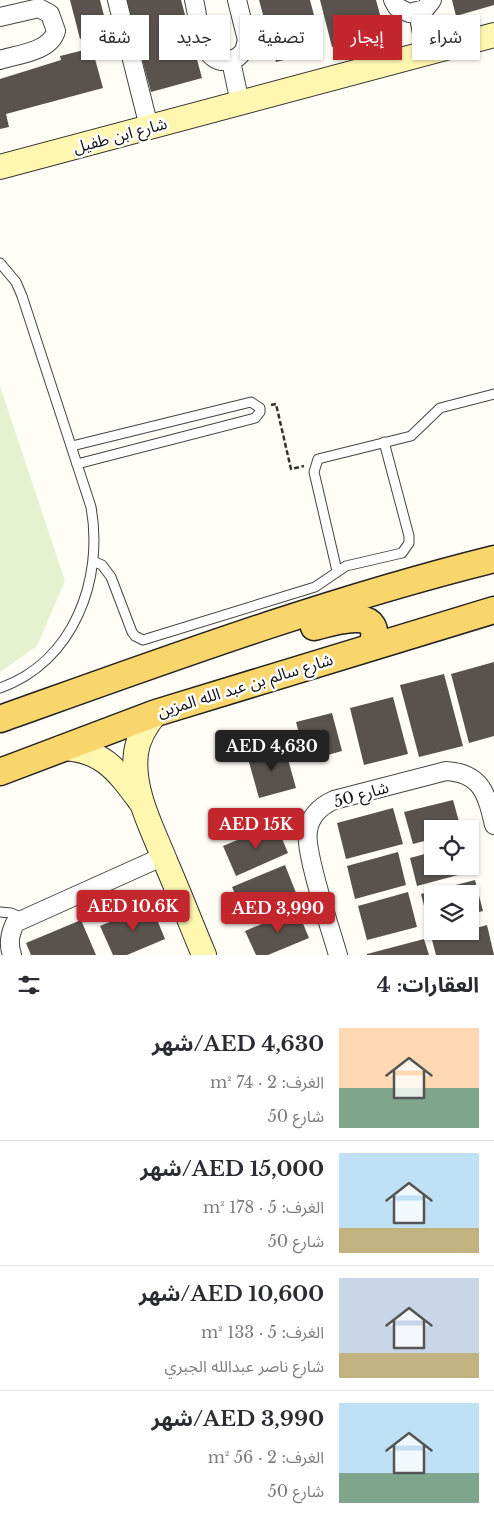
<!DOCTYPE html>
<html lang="ar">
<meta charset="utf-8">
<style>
:root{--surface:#fff;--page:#f2f2f3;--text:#2b2b33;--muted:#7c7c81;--line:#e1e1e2;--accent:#c4262e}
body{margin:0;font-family:"Libre Baskerville","Noto Sans Arabic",serif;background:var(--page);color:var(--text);direction:rtl;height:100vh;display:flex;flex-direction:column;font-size:19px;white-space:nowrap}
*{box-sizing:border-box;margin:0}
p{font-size:16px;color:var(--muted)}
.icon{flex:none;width:28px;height:28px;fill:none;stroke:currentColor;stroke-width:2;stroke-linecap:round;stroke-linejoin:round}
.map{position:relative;height:955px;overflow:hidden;direction:ltr}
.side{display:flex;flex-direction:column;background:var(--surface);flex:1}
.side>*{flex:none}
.guide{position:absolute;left:15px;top:15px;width:465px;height:45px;direction:rtl;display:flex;gap:10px}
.buttons{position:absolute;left:424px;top:820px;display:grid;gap:10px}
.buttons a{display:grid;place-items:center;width:55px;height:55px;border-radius:0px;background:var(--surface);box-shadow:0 1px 4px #0004;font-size:25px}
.price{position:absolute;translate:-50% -42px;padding:0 11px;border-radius:5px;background:var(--accent);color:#fff;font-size:16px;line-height:32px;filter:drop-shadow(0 1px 2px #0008)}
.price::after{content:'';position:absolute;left:50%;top:30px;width:15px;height:11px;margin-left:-8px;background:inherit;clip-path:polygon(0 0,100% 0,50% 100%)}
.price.current{background:#222;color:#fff}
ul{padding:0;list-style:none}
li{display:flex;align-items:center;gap:15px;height:125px;padding:0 15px}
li+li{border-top:1px solid var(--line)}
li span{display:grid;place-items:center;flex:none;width:140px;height:100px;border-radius:0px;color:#555}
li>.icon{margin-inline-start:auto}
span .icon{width:60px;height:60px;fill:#fffc;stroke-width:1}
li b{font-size:21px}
h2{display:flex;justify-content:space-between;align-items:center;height:60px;padding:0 15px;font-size:21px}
.chip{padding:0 18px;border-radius:0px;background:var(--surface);box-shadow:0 1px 4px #0004;font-size:18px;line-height:45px}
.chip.current{background:var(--accent);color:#fff}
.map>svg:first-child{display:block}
.pitch{fill:#e6f2cf}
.building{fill:#5a524d}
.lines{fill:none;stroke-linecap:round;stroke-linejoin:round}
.lane-casing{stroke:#444;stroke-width:11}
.street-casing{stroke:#444;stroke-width:20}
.secondary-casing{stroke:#333;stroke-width:26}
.primary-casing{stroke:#222;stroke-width:29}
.path{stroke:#333;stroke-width:2.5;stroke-dasharray:5 2.5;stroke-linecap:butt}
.lane{stroke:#fff;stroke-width:9}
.street{stroke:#fff;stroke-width:18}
.secondary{stroke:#fff6b0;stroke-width:24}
.primary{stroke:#f9d66b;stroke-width:26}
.labels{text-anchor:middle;stroke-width:5;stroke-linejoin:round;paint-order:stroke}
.street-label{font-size:16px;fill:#111;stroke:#fff}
</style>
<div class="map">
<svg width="494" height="955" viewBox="0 0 494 955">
<rect width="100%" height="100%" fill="#fffdf5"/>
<!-- pitch -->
<polygon class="pitch" points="0,386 65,581 37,646 0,672"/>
<!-- building -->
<g class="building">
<polygon points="70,0 100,0 108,31 80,39"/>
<polygon points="126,0 181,0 202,78 151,92"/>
<polygon points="259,0 310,0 323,50 276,62"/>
<polygon points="320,0 376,0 385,33 332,47"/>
<polygon points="452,0 494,0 494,5 456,16"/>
<polygon points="92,48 103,88 6,114 9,127 0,129 0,79 61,60 60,56"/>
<polygon points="494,662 494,736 469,743 451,674"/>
<polygon points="444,674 463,746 419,757 400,685"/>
<polygon points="393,697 408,754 364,765 350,708"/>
<polygon points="332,713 342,751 306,761 296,722"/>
<polygon points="284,745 296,788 259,798 247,755"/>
<polygon points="453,800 461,829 432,829 432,839 413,844 404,812"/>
<polygon points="393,808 403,844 346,859 337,823"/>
<polygon points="276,824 288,853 236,876 223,846"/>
<polygon points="398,852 406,885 355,899 347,866"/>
<polygon points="432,852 432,866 472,866 473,871 417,886 410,858"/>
<polygon points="285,865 298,898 246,920 232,887"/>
<polygon points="475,880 483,911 470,914 470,894 432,894 432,924 429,925 421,894"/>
<polygon points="408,892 417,927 367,940 358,906"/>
<polygon points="151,905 165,939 127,955 113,955 100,926"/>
<polygon points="297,909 309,938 268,955 256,955 245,931"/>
<polygon points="81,920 96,955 31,955 26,943"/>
<polygon points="487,925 494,955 436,955 432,940"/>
<polygon points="424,939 429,955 367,955 367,954"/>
</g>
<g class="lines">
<!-- lane casing -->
<g class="lane-casing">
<g id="lane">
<path d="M0 263 16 282 22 296 91 507C104 579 74 662 0 688"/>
<polyline points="72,446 251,402 260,408 260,412 255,418 77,464"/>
<polyline points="95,562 102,565 111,577 132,632 135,636 143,640 315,587 346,566 402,553 409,543 409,536 384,442"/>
<polyline points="337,571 314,472 318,459 411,436 440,408 494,394"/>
<polyline points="0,912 11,913 23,918"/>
</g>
</g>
<!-- street casing -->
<g class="street-casing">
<g id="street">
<polyline points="117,0 149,127"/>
<path d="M194 0C200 24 201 76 238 57L244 51 247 40 237 0"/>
<polyline points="393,0 397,7 409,13 425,9 432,0"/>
<polyline points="418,13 426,53"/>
<path d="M0 17 39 8 50 14 56 31C50 52 18 54 0 60"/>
<polyline points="231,61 240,103"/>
<path d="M12 955C8 943 10 934 15 923L164 856"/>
<path d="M338 955C331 930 304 852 308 831 310 815 321 806 334 800L446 771C482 773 487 795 494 825"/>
</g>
</g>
<!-- secondary casing -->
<g class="secondary-casing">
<g id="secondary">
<polyline points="0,167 494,35"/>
<path d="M156 713C146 725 138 737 136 753 131 790 153 830 166 863 179 893 191 924 204 955"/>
<path d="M61 748C102 749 117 770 140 801"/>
</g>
</g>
<!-- primary casing -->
<g class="primary-casing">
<g id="primary">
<path d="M314 627C333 622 386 604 372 646"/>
<path d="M0 719C163 661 325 601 494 559"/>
<polyline points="0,772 156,713 494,610"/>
</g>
</g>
<!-- path -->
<polyline class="path" points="271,405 276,404 291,469 304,466"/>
<!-- lane -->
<use href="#lane" class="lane"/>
<!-- street -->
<use href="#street" class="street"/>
<!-- secondary -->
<use href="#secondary" class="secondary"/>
<!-- primary -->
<use href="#primary" class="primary"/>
</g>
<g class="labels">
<!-- street labels -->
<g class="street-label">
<text transform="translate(120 135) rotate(-15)" y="6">شارع ابن طفيل</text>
<text transform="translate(245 685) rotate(-17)" y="6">شارع سالم بن عبد الله المزين</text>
<text transform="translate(361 794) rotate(-16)" y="6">شارع 50</text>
</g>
</g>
</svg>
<div class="buttons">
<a><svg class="icon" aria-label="locate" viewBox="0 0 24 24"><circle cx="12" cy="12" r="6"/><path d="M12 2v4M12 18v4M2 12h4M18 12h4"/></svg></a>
<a><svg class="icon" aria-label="layers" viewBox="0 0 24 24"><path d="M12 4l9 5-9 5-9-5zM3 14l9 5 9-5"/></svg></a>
</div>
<b class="price current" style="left:272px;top:772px">AED 4,630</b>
<b class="price" style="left:256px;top:850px">AED 15K</b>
<b class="price" style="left:133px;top:932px">AED 10.6K</b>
<b class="price" style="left:278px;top:934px">AED 3,990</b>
<div class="guide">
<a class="chip">شراء</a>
<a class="chip current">إيجار</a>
<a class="chip">تصفية</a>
<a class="chip">جديد</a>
<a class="chip">شقة</a>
</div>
</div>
<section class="side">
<h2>العقارات: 4<svg class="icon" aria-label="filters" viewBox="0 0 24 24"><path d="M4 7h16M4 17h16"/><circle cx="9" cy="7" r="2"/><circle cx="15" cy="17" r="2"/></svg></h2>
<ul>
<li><span style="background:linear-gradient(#ffd9b3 60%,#7fa58c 0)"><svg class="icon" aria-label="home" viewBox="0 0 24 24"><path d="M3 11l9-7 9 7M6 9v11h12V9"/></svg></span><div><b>AED 4,630/شهر</b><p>الغرف: 2 · 74 m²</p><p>شارع 50</p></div></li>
<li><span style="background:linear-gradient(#bfe0f5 75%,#c2b280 0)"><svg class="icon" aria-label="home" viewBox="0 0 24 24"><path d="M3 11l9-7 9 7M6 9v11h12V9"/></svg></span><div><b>AED 15,000/شهر</b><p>الغرف: 5 · 178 m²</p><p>شارع 50</p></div></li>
<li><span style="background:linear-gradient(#c9d6e8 75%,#c2b280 0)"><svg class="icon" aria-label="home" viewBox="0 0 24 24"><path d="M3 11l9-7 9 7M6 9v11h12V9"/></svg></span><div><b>AED 10,600/شهر</b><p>الغرف: 5 · 133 m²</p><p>شارع ناصر عبدالله الجبري</p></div></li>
<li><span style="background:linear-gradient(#bfe0f5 70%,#7fa58c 0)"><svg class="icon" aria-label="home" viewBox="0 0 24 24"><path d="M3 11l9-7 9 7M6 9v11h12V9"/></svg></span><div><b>AED 3,990/شهر</b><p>الغرف: 2 · 56 m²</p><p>شارع 50</p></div></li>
</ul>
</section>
